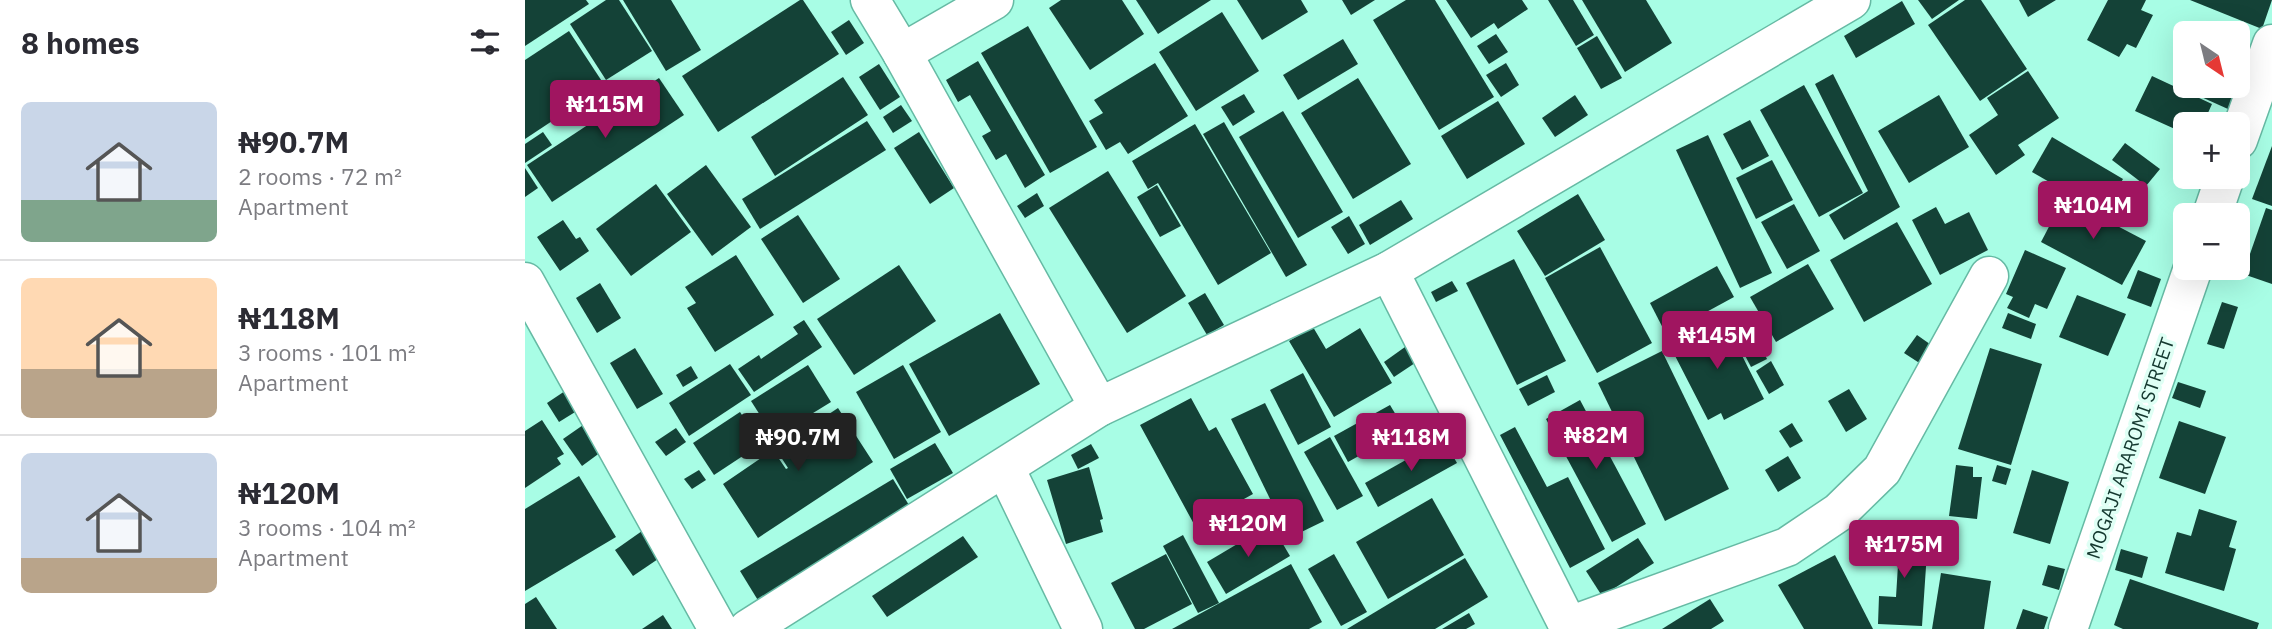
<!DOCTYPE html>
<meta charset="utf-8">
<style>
:root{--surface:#fff;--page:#f2f2f3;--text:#2b2b33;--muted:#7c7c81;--line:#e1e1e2;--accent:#a01560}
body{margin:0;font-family:"IBM Plex Sans",sans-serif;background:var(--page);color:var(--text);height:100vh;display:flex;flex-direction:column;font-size:26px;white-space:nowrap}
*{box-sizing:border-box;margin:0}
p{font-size:23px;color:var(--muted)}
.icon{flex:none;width:38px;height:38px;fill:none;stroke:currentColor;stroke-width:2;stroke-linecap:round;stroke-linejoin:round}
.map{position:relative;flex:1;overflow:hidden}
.panel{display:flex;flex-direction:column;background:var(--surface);width:525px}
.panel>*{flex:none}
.needle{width:46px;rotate:145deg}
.controls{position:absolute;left:1648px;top:21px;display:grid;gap:14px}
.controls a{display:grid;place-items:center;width:77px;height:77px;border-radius:10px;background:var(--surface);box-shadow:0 7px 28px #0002;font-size:35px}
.price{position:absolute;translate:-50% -60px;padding:0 16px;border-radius:7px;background:var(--accent);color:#fff;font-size:23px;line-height:46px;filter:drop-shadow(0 2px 4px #0008)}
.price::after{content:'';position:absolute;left:50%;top:42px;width:21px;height:16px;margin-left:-10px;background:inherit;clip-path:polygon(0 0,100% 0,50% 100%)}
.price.active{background:#222;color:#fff}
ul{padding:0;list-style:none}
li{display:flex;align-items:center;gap:21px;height:175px;padding:0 21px}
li+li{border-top:2px solid var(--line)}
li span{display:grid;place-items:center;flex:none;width:196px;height:140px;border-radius:10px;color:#555}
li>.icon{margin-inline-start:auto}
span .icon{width:84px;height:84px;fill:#fffc;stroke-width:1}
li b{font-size:30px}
h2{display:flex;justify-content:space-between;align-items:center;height:84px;padding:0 21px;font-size:30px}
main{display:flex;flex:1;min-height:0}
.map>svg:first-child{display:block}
.building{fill:#144237}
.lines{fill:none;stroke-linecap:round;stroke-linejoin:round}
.minor-casing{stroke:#66baa4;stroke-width:41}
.minor{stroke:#fff;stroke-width:38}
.labels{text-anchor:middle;stroke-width:7;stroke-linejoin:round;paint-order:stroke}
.street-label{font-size:19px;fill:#14382f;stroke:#dffff5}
</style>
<main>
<section class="panel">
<h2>8 homes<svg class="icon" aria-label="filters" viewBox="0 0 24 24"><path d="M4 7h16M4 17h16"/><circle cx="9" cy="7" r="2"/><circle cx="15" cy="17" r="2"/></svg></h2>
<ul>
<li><span style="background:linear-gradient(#c9d6e8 70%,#7fa58c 0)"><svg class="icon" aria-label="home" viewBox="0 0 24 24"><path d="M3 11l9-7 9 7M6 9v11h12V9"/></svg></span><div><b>₦90.7M</b><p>2 rooms · 72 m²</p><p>Apartment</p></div></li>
<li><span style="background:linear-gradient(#ffd9b3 65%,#b9a48a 0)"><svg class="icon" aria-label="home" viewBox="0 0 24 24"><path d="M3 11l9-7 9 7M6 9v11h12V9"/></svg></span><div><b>₦118M</b><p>3 rooms · 101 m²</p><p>Apartment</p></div></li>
<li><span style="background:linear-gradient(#c9d6e8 75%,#b9a48a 0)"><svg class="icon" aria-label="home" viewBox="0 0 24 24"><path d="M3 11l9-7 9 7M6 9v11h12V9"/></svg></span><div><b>₦120M</b><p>3 rooms · 104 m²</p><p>Apartment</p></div></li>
</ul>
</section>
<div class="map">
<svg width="1747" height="629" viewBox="0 0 1747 629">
<rect width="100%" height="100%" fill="#a8fde5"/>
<!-- building -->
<g class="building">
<polygon points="0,0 61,0 64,4 0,46"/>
<polygon points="81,0 94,0 127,51 81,80 45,24"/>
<polygon points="98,0 146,0 176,50 141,71"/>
<polygon points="275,0 278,0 314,54 193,132 157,76"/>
<polygon points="536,0 597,0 619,34 565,70 524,8"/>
<polygon points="611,0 686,0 633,34"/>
<polygon points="712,0 776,0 783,12 737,40"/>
<polygon points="817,0 850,0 826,15"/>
<polygon points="881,0 910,0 969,97 914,130 848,20"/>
<polygon points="921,0 997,0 1003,9 973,29 969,23 946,38"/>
<polygon points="1023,0 1048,0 1069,35 1051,46"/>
<polygon points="1057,0 1121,0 1147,43 1100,72"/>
<polygon points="1393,0 1434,0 1407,19"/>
<polygon points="1440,0 1456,0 1502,69 1455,101 1403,25"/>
<polygon points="1494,0 1531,0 1503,17"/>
<polygon points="1583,0 1621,0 1616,10 1628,15 1611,48 1602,44 1594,57 1562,40"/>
<polygon points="1665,0 1747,0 1737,29"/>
<polygon points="1377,1 1390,24 1331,58 1319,36"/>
<polygon points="697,12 734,71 671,111 634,52"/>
<polygon points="324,20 339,43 321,55 306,32"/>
<polygon points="503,26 572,147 525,173 456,53"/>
<polygon points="44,31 80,86 0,139 0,60"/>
<polygon points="971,34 983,52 964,64 952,46"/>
<polygon points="1072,36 1097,78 1076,89 1052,48"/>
<polygon points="818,39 833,64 773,100 758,75"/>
<polygon points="453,61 520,175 500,188 481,154 471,160 457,136 466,131 445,95 433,102 421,80"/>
<polygon points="630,63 663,116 603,154 595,142 581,150 564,121 578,113 569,100"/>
<polygon points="981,63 994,85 976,97 961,75"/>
<polygon points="354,64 375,97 355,110 334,77"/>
<polygon points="1503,71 1534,118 1493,145 1500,155 1471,175 1444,135 1473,115 1462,98"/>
<polygon points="1308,74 1375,207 1319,240 1304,215 1343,191 1290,84"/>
<polygon points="1627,76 1687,104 1678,124 1661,124 1661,134 1610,111"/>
<polygon points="318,77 343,115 250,176 226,137"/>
<polygon points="134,78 159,115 27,202 2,165"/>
<polygon points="833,78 886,164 828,199 776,113"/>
<polygon points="1279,85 1338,193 1294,217 1235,110"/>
<polygon points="1678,86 1713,86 1703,109 1674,96"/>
<polygon points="719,94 730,112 708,126 696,107"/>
<polygon points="1050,95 1063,115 1030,137 1017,118"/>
<polygon points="1414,95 1444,147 1384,183 1353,131"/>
<polygon points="973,101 1000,144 942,179 916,136"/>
<polygon points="376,105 387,121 368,133 358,117"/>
<polygon points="758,111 818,212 773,238 714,137"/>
<polygon points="1225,120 1244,156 1217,170 1198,134"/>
<polygon points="342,121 361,150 235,229 217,199"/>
<polygon points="699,122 782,265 761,277 678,134"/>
<polygon points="670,124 746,253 693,285 633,183 623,189 607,161"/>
<polygon points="18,132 27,145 0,163 0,144"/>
<polygon points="394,132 429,188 405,204 369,148"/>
<polygon points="1183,135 1247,273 1215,288 1151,150"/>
<polygon points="1527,137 1598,179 1578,213 1507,172"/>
<polygon points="1600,143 1635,169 1621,186 1587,160"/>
<polygon points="1747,146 1747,206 1727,199"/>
<polygon points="1247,160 1268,200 1231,219 1211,178"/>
<polygon points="181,165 226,227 187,256 142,194"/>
<polygon points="0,168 13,188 0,197"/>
<polygon points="583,171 661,296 602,333 524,208"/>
<polygon points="131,184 166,232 106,276 71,229"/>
<polygon points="632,185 656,226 635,237 612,197"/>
<polygon points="512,193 519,206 500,218 492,206"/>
<polygon points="1053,194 1080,240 1020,276 992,231"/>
<polygon points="1539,198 1621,241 1597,285 1516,242"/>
<polygon points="876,200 888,219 845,245 834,225"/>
<polygon points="1269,204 1295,251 1262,269 1236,222"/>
<polygon points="1411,207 1420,224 1444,212 1463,250 1415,275 1387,220"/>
<polygon points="1741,208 1747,210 1747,284 1718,274"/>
<polygon points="273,215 315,279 278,303 236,239"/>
<polygon points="824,216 840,244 823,254 806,227"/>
<polygon points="38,220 51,239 55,237 64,251 35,271 12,237"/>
<polygon points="1372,222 1407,284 1339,322 1305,260"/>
<polygon points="1075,247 1127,343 1072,373 1020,278"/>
<polygon points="1500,250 1541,268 1522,309 1510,304 1504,318 1482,308 1488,297 1481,294"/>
<polygon points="211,255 249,315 190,352 162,308 171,303 160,287"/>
<polygon points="989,259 1041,361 992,385 941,283"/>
<polygon points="1283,264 1309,309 1251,342 1225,297"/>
<polygon points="374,265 411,321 329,375 292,319"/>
<polygon points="1192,266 1209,297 1141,334 1125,303"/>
<polygon points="1613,270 1636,279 1626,307 1602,298"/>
<polygon points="927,281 933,291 911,302 906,292"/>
<polygon points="75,283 96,318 72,333 51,298"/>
<polygon points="680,293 699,325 682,335 663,303"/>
<polygon points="1552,295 1601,314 1583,356 1534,337"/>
<polygon points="1697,302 1713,307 1699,349 1682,344"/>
<polygon points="475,313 515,384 424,436 384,364"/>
<polygon points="1483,313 1511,324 1506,339 1477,328"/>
<polygon points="1198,318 1239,399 1199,420 1196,413 1183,420 1145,346"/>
<polygon points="279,320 297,347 229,392 213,369 234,355 236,359 273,334 268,327"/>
<polygon points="788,327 801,349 835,328 867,383 809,417 764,341"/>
<polygon points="1392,335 1412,349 1399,366 1379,353"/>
<polygon points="1232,338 1242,359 1226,367 1215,346"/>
<polygon points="880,347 890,363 869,377 859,362"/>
<polygon points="110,348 138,394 112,409 85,363"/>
<polygon points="1465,348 1517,364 1486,465 1433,449"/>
<polygon points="1137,351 1204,489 1140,521 1073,383"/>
<polygon points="1246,361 1259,385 1244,394 1231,371"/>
<polygon points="205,364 226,395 164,436 144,403"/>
<polygon points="283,365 306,402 249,437 226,401"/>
<polygon points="378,365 416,432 369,459 331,392"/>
<polygon points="166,366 173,378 158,387 151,375"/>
<polygon points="778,373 806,427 773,445 745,390"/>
<polygon points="1022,375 1030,392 1003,406 994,389"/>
<polygon points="1653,382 1681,391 1675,408 1647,398"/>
<polygon points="43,389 55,409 34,422 22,403"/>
<polygon points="1324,389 1342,419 1321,432 1303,401"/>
<polygon points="666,398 684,431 691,427 728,494 670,526 615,425"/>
<polygon points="1055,400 1121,524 1087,542 1021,419"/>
<polygon points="740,403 799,521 764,538 706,419"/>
<polygon points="865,405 880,430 823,462 809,436"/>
<polygon points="313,408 348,462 233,538 198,484 248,450 261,469 263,468 252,451 271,438 284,454 271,436"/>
<polygon points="215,412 236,444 189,475 168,443"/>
<polygon points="17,420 39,454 32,458 36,464 0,488 0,431"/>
<polygon points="1654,421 1701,437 1680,494 1634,478"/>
<polygon points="61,423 76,452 57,466 38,439"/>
<polygon points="1267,423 1278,441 1265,448 1254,431"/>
<polygon points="990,427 1022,487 1043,477 1080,549 1045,568 975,435"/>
<polygon points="151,428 161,442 141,456 130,442"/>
<polygon points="805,437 838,496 812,510 779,452"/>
<polygon points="918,439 932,463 853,507 840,483"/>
<polygon points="410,443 428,473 382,499 365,469"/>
<polygon points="566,444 574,458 553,469 546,455"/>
<polygon points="1263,456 1276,478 1253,492 1240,470"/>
<polygon points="1431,465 1448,467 1448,477 1457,477 1452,519 1424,516"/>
<polygon points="1472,465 1486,469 1481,485 1467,481"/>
<polygon points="564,467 578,519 575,520 578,532 541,544 522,480"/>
<polygon points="174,470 181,480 167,489 159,479"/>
<polygon points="1507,470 1544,482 1525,544 1488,533"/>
<polygon points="54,476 91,537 0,591 0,509"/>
<polygon points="368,479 387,510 234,602 215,571"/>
<polygon points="907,498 939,555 863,599 831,542"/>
<polygon points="1674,509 1712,521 1704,547 1711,549 1699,591 1640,573 1652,532 1666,536"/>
<polygon points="746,524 765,556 701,594 682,562"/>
<polygon points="117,531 136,557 108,576 90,550"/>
<polygon points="1356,534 1403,537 1397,626 1353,624 1354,596 1371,597 1373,565 1354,564"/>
<polygon points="658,535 694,603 673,613 638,546"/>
<polygon points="438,536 453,557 362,617 347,596"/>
<polygon points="1113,538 1129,563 1077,596 1061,571"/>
<polygon points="1596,549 1623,557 1617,578 1590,570"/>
<polygon points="641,554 667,604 619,629 610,629 586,583"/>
<polygon points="809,554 842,612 816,626 783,569"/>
<polygon points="1310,555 1348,629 1279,629 1253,585"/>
<polygon points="940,558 963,597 910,629 822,629"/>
<polygon points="766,564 797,622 784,629 647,629"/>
<polygon points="1523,565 1540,569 1534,590 1517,585"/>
<polygon points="1416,573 1466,581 1459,629 1407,629"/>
<polygon points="1605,579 1734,623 1732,629 1598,629 1589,625"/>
<polygon points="11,597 32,629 0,629 0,604"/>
<polygon points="1185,599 1199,621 1186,629 1137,629"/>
<polygon points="1498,609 1523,617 1519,629 1491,629"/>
<polygon points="944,613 950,624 941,629 917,629"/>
<polygon points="138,615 147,629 117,629"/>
</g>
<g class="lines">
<!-- minor casing -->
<g class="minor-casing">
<g id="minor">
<polyline points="345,0 377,53 574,407"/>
<polyline points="377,53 469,0"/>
<polyline points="1713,140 1747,44"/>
<polyline points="1687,215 1700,177"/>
<polyline points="864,271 1045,629"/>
<polyline points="0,282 193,629"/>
<polyline points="480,468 558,629"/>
<polyline points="1044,626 1262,547 1314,512 1357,470 1464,276"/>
<polyline points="223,629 574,407 864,271 1326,0"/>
<polyline points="1543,629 1668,268"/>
</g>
</g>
<!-- minor -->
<use href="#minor" class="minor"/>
</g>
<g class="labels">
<!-- street labels -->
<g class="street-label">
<text transform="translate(1605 448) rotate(-71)" y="7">MOGAJI ARAROMI STREET</text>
</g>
</g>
</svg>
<div class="controls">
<a><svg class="needle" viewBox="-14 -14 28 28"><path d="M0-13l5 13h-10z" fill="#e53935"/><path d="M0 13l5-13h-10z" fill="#7c7c81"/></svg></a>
<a>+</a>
<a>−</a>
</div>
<b class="price" style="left:80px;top:140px">₦115M</b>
<b class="price" style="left:1568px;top:241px">₦104M</b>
<b class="price" style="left:1192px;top:371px">₦145M</b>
<b class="price" style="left:1071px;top:471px">₦82M</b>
<b class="price active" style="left:273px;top:473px">₦90.7M</b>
<b class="price" style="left:886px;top:473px">₦118M</b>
<b class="price" style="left:723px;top:559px">₦120M</b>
<b class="price" style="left:1379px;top:580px">₦175M</b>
</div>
</main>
